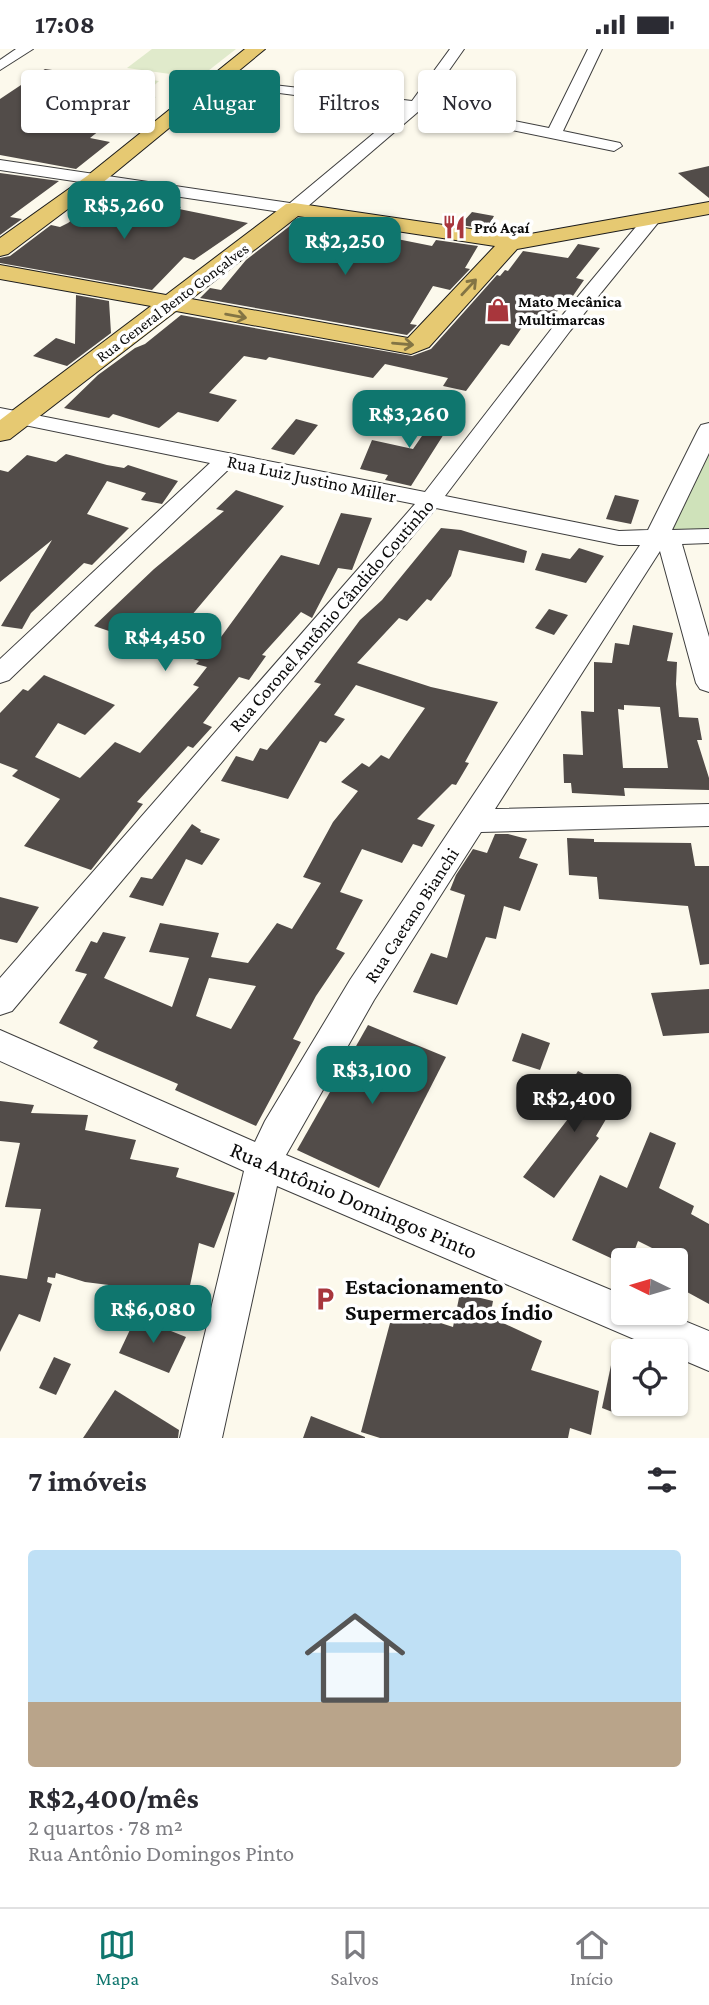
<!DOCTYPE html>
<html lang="pt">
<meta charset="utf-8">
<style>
:root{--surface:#fff;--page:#f7f7f7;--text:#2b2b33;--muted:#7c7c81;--line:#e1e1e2;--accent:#0f766e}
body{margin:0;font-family:"Crimson Pro",serif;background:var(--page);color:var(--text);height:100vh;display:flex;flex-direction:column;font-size:26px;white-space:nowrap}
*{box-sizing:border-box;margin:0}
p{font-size:23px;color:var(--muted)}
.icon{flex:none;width:38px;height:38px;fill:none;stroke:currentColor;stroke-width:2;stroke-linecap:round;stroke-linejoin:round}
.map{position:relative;height:1389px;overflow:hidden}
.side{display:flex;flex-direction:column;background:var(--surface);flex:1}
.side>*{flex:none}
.top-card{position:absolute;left:21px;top:21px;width:668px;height:63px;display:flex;gap:14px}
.needle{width:46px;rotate:275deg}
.tools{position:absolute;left:611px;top:1199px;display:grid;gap:14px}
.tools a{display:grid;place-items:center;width:77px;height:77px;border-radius:7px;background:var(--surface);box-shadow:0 2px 5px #0004;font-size:35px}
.price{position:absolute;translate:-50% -60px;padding:0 16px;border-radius:14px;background:var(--accent);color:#fff;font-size:23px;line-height:46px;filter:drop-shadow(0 2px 4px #0008)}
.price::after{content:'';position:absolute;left:50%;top:42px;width:21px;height:16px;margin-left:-10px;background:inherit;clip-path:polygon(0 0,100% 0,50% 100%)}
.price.active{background:#222;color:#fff}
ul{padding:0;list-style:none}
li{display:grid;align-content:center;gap:14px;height:371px;padding:0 28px}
li span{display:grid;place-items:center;height:217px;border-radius:7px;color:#555}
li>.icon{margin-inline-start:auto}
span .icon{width:126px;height:126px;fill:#fffc;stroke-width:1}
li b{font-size:30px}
h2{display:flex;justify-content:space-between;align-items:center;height:84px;padding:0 28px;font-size:30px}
.pill{padding:0 24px;border-radius:7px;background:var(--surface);box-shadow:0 2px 5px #0004;font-size:24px;line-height:63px}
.pill.active{background:var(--accent);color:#fff}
.status{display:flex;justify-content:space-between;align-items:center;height:49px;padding:0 35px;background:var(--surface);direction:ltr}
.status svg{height:19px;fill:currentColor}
.tab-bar{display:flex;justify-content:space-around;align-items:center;height:98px;border-top:2px solid var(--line);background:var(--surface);font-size:19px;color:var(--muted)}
.tab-bar a{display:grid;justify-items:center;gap:4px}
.tab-bar .active{color:var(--accent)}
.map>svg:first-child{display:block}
.green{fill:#cfe2ba}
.pitch{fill:#e0eacb}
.building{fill:#524c49;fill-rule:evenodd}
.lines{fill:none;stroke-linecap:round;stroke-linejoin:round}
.minor-casing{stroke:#3e3e3e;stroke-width:2}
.major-casing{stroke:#1c1c1c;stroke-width:2}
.minor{fill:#fff;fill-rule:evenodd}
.major{fill:#e6c972;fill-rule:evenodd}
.oneway{stroke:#837444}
.labels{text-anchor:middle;stroke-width:7;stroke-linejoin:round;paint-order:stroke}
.far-poi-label{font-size:16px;font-weight:bold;fill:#0b0b0b;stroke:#fff;text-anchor:start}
.far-street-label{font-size:16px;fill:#0b0b0b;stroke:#fff}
.street-label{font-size:19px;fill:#0b0b0b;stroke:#fff}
.near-street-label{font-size:23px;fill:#0b0b0b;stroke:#fff}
.near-poi-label{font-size:23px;font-weight:bold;fill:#0b0b0b;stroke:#fff;text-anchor:start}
</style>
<div class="status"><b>17:08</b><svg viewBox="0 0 49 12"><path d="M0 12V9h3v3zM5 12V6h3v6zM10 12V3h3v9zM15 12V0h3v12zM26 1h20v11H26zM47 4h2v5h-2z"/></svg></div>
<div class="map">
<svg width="709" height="1389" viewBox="0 0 709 1389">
<rect width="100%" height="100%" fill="#fcf9ec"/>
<!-- green -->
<polygon class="green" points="709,401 709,480 669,480"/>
<!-- pitch -->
<g class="pitch">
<polygon points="152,0 236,0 199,29 127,19"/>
<polygon points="116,26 159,32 148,42 102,35"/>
<polygon points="109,41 156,48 141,60 93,52"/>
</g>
<!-- building -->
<g class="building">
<polygon points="45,20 88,26 59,47 129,58 90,89 110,93 76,120 0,106 0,50"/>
<polygon points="709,117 709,149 678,124"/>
<polygon points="0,124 59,132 10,168 22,170 0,186"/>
<polygon points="116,143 175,154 173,157 181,158 179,160 248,174 194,211 184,208 152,241 0,214 0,209 10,207 51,176 60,178 68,174 105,144 113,145"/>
<polygon points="472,163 494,167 487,180 447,174 449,171 463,173"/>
<polygon points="295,173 323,178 324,176 369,182 367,184 432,197 436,191 478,197 465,219 470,220 450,241 433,237 410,275 417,276 407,286 200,249 210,239 221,241 246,211"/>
<polygon points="578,195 600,199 576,229 584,231 566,257 562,256 547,276 525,274 509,297 501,295 466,342 443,337 448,329 385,315 373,329 269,308 266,311 244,307 209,344 237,351 218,373 178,363 159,379 113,365 109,369 64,359 98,326 135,299 145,295 181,266 412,307 431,300 497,226 500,227 505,221 508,222 523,202 568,209"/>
<polygon points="76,246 109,252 111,284 67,317 33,307 56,289 75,295"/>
<polygon points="448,349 461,358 411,437 385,431 388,426 360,420 372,391 413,400"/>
<polygon points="296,370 318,376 294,406 271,400"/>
<polygon points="66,405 107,416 124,419 128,416 178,432 162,455 141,451 146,444 107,432 87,465 129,479 92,516 84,514 31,564 22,580 1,577 52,491 0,533 0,421 8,423 27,406 56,413"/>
<polygon points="236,441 284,457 180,580 218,592 281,506 319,516 341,464 372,469 352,521 338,519 312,569 301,563 262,606 266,607 249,631 239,628 203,674 212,678 193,699 188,697 137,753 143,755 91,821 24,797 60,750 12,727 18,721 0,714 0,664 23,640 28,642 44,626 115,656 85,686 58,674 35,708 80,729 115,693 140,704 199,638 193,636 207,618 196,615 199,612 94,577 154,520 224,462 216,460"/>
<polygon points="615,446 639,451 631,475 606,470"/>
<path d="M441 479 461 481 527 502 524 514 459 501 451 527 431 552 427 550 407 572 399 569 357 614 431 638 498 653 465 713 469 714 456 736 452 735 417 770 435 776 422 798 413 795 402 814 362 800 340 843 363 851 336 900 345 904 316 947 293 990 301 993 256 1077 175 1041 178 1035 93 999 98 992 59 974 87 925 75 922 91 892 97 894 103 883 126 888 104 929 172 958 189 909 149 903 160 874 219 884 211 908 248 914 277 874 292 880 321 834 303 828 333 773 358 742 341 733 362 714 369 718 381 706 389 710 425 659 356 636 334 666 345 670 326 694 320 692 288 750 221 732 236 707 253 712 260 699 267 701 321 635 314 633 360 571 382 551ZM209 929 256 937 231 980 196 967Z"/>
<polygon points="579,499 604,507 586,534 535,521 542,504 570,510"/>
<polygon points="549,560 568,566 554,586 535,579"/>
<path d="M633 576 673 584 667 612 677 613 676 635 679 668 698 669 702 691H697L709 729V741L624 739 625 747 572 744 571 734H564L563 705 583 706 581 662 594 663V613L612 614 615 594 629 596ZM624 656 660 658 668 719H623L618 660 624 661Z"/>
<polygon points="192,775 201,781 200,783 220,790 202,816 186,810 163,857 129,848 141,828 152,830"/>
<polygon points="495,785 508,785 527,790 519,809 538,815 520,862 504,857 496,890 486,888 457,956 413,943 431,904 447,909 465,846 450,841 456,826 473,800 487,804"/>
<polygon points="567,789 594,790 594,793 691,794 695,817 709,817 709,915 700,916 688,857 599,850 597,828 569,826"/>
<polygon points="0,848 39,858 17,894 0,890"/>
<polygon points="709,940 709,984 663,987 651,944"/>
<polygon points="368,976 446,1008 379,1139 297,1101"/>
<polygon points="522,984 550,994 540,1021 512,1012"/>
<polygon points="578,1022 621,1045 596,1087 599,1089 554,1149 523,1128 578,1057 562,1048"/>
<polygon points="0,1052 34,1056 31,1064 88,1066 85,1081 136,1091 130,1110 179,1119 176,1128 235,1144 214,1199 199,1194 188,1246 85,1233 56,1224 55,1229 48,1228 47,1233 52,1235 40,1273 19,1265 0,1303 0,1226 27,1230 41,1160 5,1158 20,1094 0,1092"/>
<polygon points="650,1083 676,1094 659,1139 694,1157 691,1165 709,1175 709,1255 676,1237 676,1211 638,1192 631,1211 615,1211 572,1191 600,1126 627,1139"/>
<polygon points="460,1244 493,1252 490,1268 542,1292 531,1321 599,1342 591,1386 570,1379 568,1389 380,1389 361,1383 394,1259 453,1278"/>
<polygon points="136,1268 186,1288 169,1324 119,1304"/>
<polygon points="614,1302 623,1303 623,1367 602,1359"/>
<polygon points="54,1308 71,1315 56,1346 39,1339"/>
<polygon points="115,1341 179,1381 178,1389 83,1389"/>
<polygon points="311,1367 365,1388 365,1389 303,1389"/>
</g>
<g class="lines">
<!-- minor casing -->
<g class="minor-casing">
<g id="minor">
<polygon points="16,0 33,0 0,21 0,11"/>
<polygon points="450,0 464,0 426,54 549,79 588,0 602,0 563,82 620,94 622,97 614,102 419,62 300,164 294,165 0,121 0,111 290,154 403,60 218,36 213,35 211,32 213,29 412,52"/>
<polygon points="651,166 660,171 657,175 570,282 445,447 619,482 648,481 698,381 701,376 709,374 709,404 672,481 709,480 709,494 682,495 709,588 709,643 700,640 696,634 660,502 495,760 709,755 709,777 481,783 374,951 286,1106 623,1246 623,1264 665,1264 709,1282 709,1322 676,1308 676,1302 662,1302 277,1137 222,1389 180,1389 244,1122 0,1012 0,981 255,1093 265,1072 350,931 640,496 619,496 436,459 12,962 0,966 0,929 415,455 231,418 9,631 0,634 0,610 210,414 0,371 0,359 425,443 556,274 645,167"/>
</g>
</g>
<!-- major casing -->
<g class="major-casing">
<g id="major">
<polygon points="245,0 265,0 101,135 8,205 0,207 0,189 87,127"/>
<path d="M709 153V165L517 200 429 298 411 305 176 262 10 390 0 392V371L151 257 0 230V216L166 246 286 155 294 154 519 187ZM298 167 495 197 408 289 191 250Z"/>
</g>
</g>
<!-- minor -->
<use href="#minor" class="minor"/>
<!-- major -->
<use href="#major" class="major"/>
</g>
<!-- one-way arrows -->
<defs><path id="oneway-shaft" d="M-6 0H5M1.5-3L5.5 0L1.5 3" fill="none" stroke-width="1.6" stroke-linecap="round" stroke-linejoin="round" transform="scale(1.75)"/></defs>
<g class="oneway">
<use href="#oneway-shaft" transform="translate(469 238) rotate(-47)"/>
<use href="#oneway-shaft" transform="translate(236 267) rotate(10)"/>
<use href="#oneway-shaft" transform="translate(403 295) rotate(5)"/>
</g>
<!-- icons -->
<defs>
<g id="restaurant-bare" transform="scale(1.89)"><path d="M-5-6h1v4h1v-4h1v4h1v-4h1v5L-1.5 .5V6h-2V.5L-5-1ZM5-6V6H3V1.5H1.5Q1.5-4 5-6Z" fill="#a8363c" stroke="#fff" stroke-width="2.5" paint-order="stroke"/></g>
<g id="shop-bare" transform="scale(1.89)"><path d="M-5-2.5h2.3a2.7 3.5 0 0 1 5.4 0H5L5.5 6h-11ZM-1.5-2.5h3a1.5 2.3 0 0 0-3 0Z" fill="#a8363c" stroke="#fff" stroke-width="2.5" paint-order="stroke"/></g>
<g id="parking-bare" transform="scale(1.89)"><path d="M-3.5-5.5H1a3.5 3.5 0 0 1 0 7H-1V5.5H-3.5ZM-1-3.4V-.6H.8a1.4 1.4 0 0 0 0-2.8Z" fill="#a8363c" stroke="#fff" stroke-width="2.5" paint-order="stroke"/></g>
</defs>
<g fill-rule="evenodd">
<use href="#restaurant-bare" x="454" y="178"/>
<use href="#shop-bare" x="498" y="261"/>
<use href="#parking-bare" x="325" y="1250"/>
</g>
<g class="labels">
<!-- far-poi labels -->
<g class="far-poi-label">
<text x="474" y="184">Pró Açaí</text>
<text x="518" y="258">Mato Mecânica<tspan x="518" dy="18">Multimarcas</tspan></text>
</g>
<!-- far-street labels -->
<g class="far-street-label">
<text transform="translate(172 253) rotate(-37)" y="6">Rua General Bento Gonçalves</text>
</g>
<!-- street labels -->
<g class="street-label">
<text transform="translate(312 429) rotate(12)" y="7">Rua Luiz Justino Miller</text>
<text transform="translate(331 566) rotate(-49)" y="7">Rua Coronel Antônio Cândido Coutinho</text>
<text transform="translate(411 866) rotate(-57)" y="7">Rua Caetano Bianchi</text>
</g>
<!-- near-street labels -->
<g class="near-street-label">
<text transform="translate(354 1151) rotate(23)" y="8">Rua Antônio Domingos Pinto</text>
</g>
<!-- near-poi labels -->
<g class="near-poi-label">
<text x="345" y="1245">Estacionamento<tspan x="345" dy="26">Supermercados Índio</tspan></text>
</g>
</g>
</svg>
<div class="tools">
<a><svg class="needle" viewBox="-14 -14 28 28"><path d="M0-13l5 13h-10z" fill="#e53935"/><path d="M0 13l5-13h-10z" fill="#7c7c81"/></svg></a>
<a><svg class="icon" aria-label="locate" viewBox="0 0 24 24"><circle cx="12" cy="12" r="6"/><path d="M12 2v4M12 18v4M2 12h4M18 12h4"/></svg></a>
</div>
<b class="price" style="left:124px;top:192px">R$5,260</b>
<b class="price" style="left:345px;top:228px">R$2,250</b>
<b class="price" style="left:409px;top:401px">R$3,260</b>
<b class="price" style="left:165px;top:624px">R$4,450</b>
<b class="price" style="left:372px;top:1057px">R$3,100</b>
<b class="price active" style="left:574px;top:1085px">R$2,400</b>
<b class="price" style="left:153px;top:1296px">R$6,080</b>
<div class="top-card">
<a class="pill">Comprar</a>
<a class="pill active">Alugar</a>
<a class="pill">Filtros</a>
<a class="pill">Novo</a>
</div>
</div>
<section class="side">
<h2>7 imóveis<svg class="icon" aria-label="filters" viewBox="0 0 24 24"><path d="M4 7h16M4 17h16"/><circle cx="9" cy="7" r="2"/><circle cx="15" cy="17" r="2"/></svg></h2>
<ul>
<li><span style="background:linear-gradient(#bfe0f5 70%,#b9a48a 0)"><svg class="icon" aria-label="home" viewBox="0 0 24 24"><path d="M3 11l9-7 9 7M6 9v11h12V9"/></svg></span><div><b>R$2,400/mês</b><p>2 quartos · 78 m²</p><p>Rua Antônio Domingos Pinto</p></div></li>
</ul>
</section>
<nav class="tab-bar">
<a class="active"><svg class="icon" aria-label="map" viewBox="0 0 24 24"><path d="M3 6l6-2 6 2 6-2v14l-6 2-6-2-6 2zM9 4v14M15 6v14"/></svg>Mapa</a>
<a><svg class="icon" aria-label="saved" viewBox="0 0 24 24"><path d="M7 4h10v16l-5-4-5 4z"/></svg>Salvos</a>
<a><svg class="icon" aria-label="home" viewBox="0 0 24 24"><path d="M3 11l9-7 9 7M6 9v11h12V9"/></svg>Início</a>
</nav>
